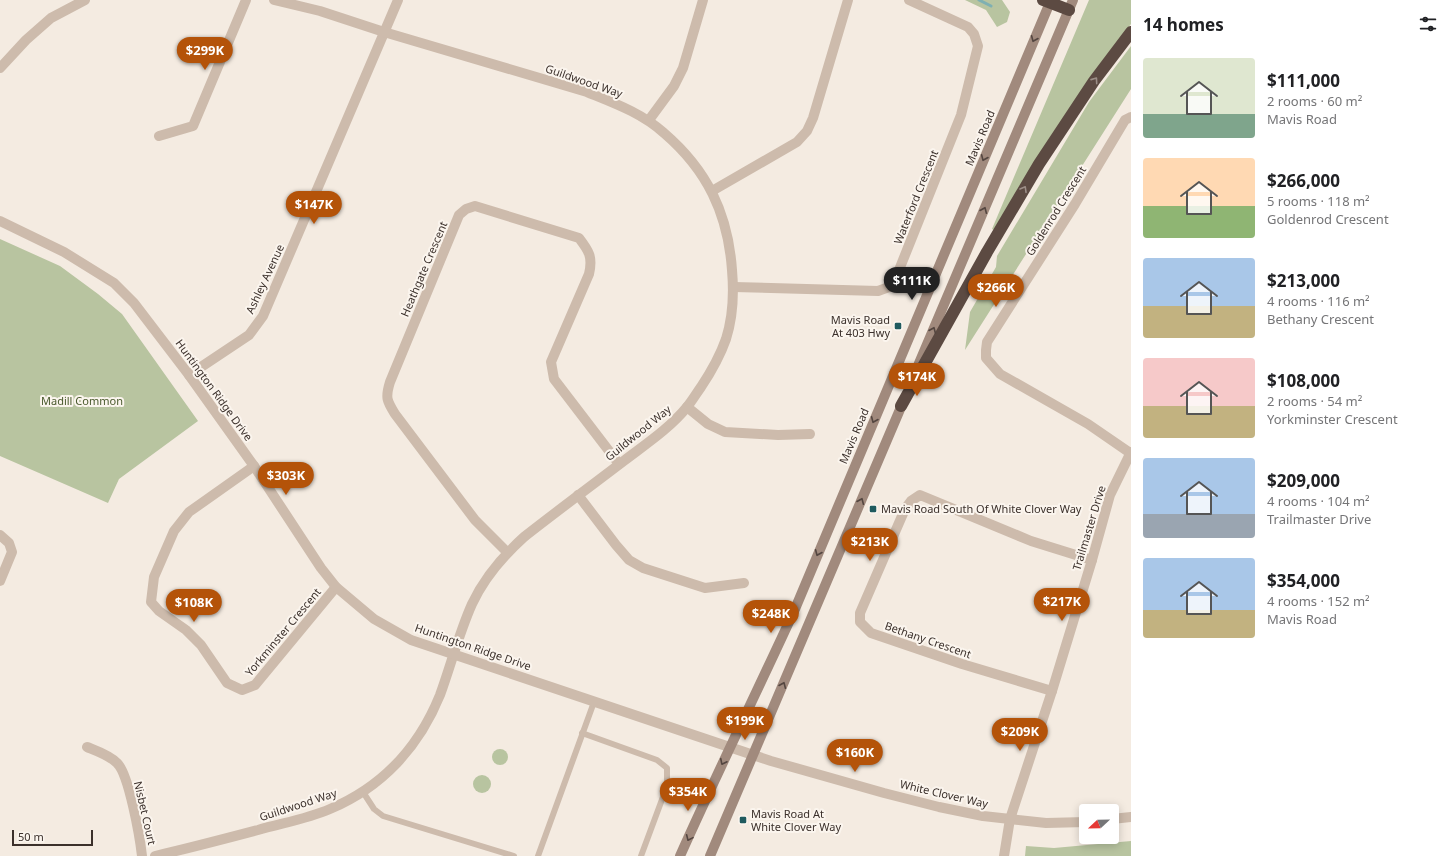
<!DOCTYPE html>
<meta charset="utf-8">
<style>
:root{--surface:#fff;--page:#f2f2f2;--text:#202124;--muted:#757577;--accent:#b45309}
body{margin:0;font-family:"Noto Sans",sans-serif;background:var(--page);color:var(--text);height:100vh;display:flex;flex-direction:column;font-size:15px;white-space:nowrap}
*{box-sizing:border-box;margin:0}
p{font-size:13px;color:var(--muted)}
.icon{flex:none;width:22px;height:22px;fill:none;stroke:currentColor;stroke-width:2;stroke-linecap:round;stroke-linejoin:round}
.map{position:relative;flex:1;overflow:hidden}
.details{display:flex;flex-direction:column;background:var(--surface);width:320px}
.details>*{flex:none}
.needle{width:26px;rotate:248deg}
.controls{position:absolute;left:1079px;top:804px;display:grid;gap:8px}
.controls a{display:grid;place-items:center;width:40px;height:40px;border-radius:4px;background:var(--surface);box-shadow:0 2px 10px #0003;font-size:20px}
.scale{position:absolute;left:12px;bottom:10px;width:81px;box-sizing:border-box;padding-left:4px;border:2px solid #3b302b;border-top:0;font-size:11px;line-height:14px;white-space:nowrap;color:#3b302b;-webkit-text-stroke:3px #fbf5ee;paint-order:stroke}
.price{position:absolute;translate:-50% -34px;padding:0 9px;border-radius:14px;background:var(--accent);color:#fff;font-size:13px;line-height:26px;filter:drop-shadow(0 1px 2px #0008)}
.price::after{content:'';position:absolute;left:50%;top:24px;width:12px;height:9px;margin-left:-6px;background:inherit;clip-path:polygon(0 0,100% 0,50% 100%)}
.price.on{background:#222;color:#fff}
ul{padding:0;list-style:none}
li{display:flex;align-items:center;gap:12px;height:100px;padding:0 12px}
li span{display:grid;place-items:center;flex:none;width:112px;height:80px;border-radius:4px;color:#555}
li>.icon{margin-inline-start:auto}
span .icon{width:48px;height:48px;fill:#fffc;stroke-width:1}
li b{font-size:17px}
h2{display:flex;justify-content:space-between;align-items:center;height:48px;padding:0 12px;font-size:17px}
main{display:flex;flex:1;min-height:0}
.map>svg:first-child{display:block}
.green{fill:#b8c4a0}
.lines{fill:none;stroke-linecap:round;stroke-linejoin:round}
.stream{stroke:#7fb0b2;stroke-width:3}
.service{stroke:#cdbbac;stroke-width:6}
.minor{stroke:#cdbbac;stroke-width:10}
.tertiary{stroke:#cdbbac;stroke-width:10}
.secondary{stroke:#a18a7d;stroke-width:10}
.motorway{stroke:#5c4a42;stroke-width:12}
.oneway{stroke:#544640}
.oneway2{stroke:#9c8e87}
.poi-dot{fill:#1f5a5e;stroke:#fbf5ee;stroke-width:1.5}
.labels{text-anchor:middle;stroke-width:4;stroke-linejoin:round;paint-order:stroke}
.street-label{font-size:11px;fill:#3b302b;stroke:#fbf5ee}
.poi-label{font-size:11px;fill:#3b302b;stroke:#fbf5ee;text-anchor:start}
.park-label{font-size:11px;fill:#4a5a2e;stroke:#fbf5ee}
</style>
<main>
<div class="map">
<svg width="1131" height="856" viewBox="0 0 1131 856">
<rect width="100%" height="100%" fill="#f4ebe1"/>
<!-- green -->
<g class="green">
<polygon points="965,0 1002,0 1010,12 1007,22 997,27 986,10"/>
<polygon points="1089,0 1131,0 1131,24 1091,76 996,231 992,229"/>
<polygon points="1131,46 1131,89 965,350 970,312 996,267 997,256 1089,102"/>
<polygon points="0,239 60,266 98,294 122,314 198,421 119,479 108,503 0,456"/>
<circle cx="500" cy="757" r="8"/>
<circle cx="482" cy="784" r="9"/>
<polygon points="1131,841 1131,856 1025,856 1026,846 1054,848"/>
</g>
<g class="lines">
<!-- stream -->
<polyline class="stream" points="979,0 991,6"/>
<!-- service -->
<g class="service">
<polyline points="582,733 657,760 667,768 667,786 641,856"/>
<polyline points="363,792 374,809 383,816 514,856"/>
<polyline points="538,856 594,702"/>
</g>
<!-- minor -->
<g class="minor">
<polyline points="0,68 26,40 51,18 85,0"/>
<polyline points="649,120 674,86 683,68 703,0"/>
<polyline points="159,136 193,126 246,0"/>
<polyline points="712,191 797,142 807,131 813,118 848,0"/>
<polyline points="734,287 878,291 889,287 895,280 961,115 978,46 974,34 968,27 909,0"/>
<polyline points="189,375 249,335 263,316 398,0"/>
<polyline points="687,407 708,424 725,432 778,435 810,434"/>
<polyline points="1130,453 1088,424 1000,374 986,358 986,350 987,342 1075,204 1125,120 1131,117"/>
<polyline points="254,466 189,512 174,531 154,577 151,602 159,611 186,630 201,645 227,683 242,690 255,685 336,587"/>
<polyline points="578,495 616,545 629,560 643,568 705,588 744,583"/>
<polyline points="0,535 9,543 12,552 0,581"/>
<path d="M507 552 475 520 395 414C387 401 385 398 390 382L459 215 466 209 475 206 579 238C589 251 593 257 589 274L551 362 554 379 619 464"/>
<polyline points="1052,691 962,664 871,633 860,622 860,613 905,509 911,501 920,495 1031,541 1092,560"/>
<path d="M87 747C97 751 109 755 117 763 129 774 140 838 142 856"/>
<path d="M155 856C190 848 224 839 258 830 282 823 307 819 330 809 382 787 419 747 440 695 451 665 459 633 472 604 484 578 503 556 524 537 557 511 591 486 625 460 646 444 670 428 687 407 692 401 696 394 701 387 711 372 720 356 726 339 733 317 734 293 732 270 728 213 707 170 664 133 642 113 614 103 587 92L384 32 320 11 274 0"/>
</g>
<!-- tertiary -->
<g class="tertiary">
<polyline points="0,221 64,252 114,283 134,303 189,375 254,466 321,568 336,587 374,619 411,640 771,761 884,793 939,807 983,816 1046,823 1086,822"/>
<polyline points="1112,819 1131,817"/>
<polyline points="1004,856 1010,819 1052,691 1092,560 1110,495 1131,452"/>
</g>
<!-- secondary -->
<g class="secondary">
<polyline points="917,368 1073,0"/>
<path d="M680 856C717 773 757 692 795 609L1051 0"/>
<polyline points="710,856 904,400"/>
</g>
<!-- motorway -->
<g class="motorway">
<polyline points="1043,0 1069,10"/>
<polyline points="901,406 987,252 1039,164 1094,81 1131,32"/>
</g>
</g>
<!-- one-way arrows -->
<defs><path id="oneway-chevron" d="M-2-3.5L2.5 0L-2 3.5" fill="none" stroke-width="1.6" stroke-linecap="round" stroke-linejoin="round"/></defs>
<g class="oneway">
<use href="#oneway-chevron" transform="translate(1034 39) rotate(113)"/>
<use href="#oneway-chevron" transform="translate(984 158) rotate(113)"/>
<use href="#oneway-chevron" transform="translate(984 210) rotate(-67)"/>
<use href="#oneway-chevron" transform="translate(933 330) rotate(-67)"/>
<use href="#oneway-chevron" transform="translate(874 420) rotate(113)"/>
<use href="#oneway-chevron" transform="translate(861 501) rotate(-67)"/>
<use href="#oneway-chevron" transform="translate(818 553) rotate(113)"/>
<use href="#oneway-chevron" transform="translate(783 685) rotate(-67)"/>
<use href="#oneway-chevron" transform="translate(723 762) rotate(116)"/>
<use href="#oneway-chevron" transform="translate(689 838) rotate(114)"/>
</g>
<g class="oneway2">
<use href="#oneway-chevron" transform="translate(1095 80) rotate(-55)"/>
<use href="#oneway-chevron" transform="translate(1024 189) rotate(-60)"/>
</g>
<!-- markers -->
<g class="poi-dot">
<rect x="894" y="322" width="8" height="8" rx="2"/>
<rect x="869" y="505" width="8" height="8" rx="2"/>
<rect x="739" y="816" width="8" height="8" rx="2"/>
</g>
<g class="labels">
<!-- street labels -->
<g class="street-label">
<text transform="translate(584 81) rotate(19)" y="4">Guildwood Way</text>
<text transform="translate(980 138) rotate(-67)" y="4">Mavis Road</text>
<text transform="translate(916 197) rotate(-68)" y="4">Waterford Crescent</text>
<text transform="translate(1056 211) rotate(-58)" y="4">Goldenrod Crescent</text>
<text transform="translate(424 269) rotate(-67)" y="4">Heathgate Crescent</text>
<text transform="translate(265 279) rotate(-65)" y="4">Ashley Avenue</text>
<text transform="translate(214 390) rotate(54)" y="4">Huntington Ridge Drive</text>
<text transform="translate(638 433) rotate(-39)" y="4">Guildwood Way</text>
<text transform="translate(854 436) rotate(-67)" y="4">Mavis Road</text>
<text transform="translate(1089 528) rotate(-73)" y="4">Trailmaster Drive</text>
<text transform="translate(283 632) rotate(-50)" y="4">Yorkminster Crescent</text>
<text transform="translate(928 640) rotate(19)" y="4">Bethany Crescent</text>
<text transform="translate(473 647) rotate(19)" y="4">Huntington Ridge Drive</text>
<text transform="translate(944 794) rotate(13)" y="4">White Clover Way</text>
<text transform="translate(298 805) rotate(-18)" y="4">Guildwood Way</text>
<text transform="translate(145 813) rotate(77)" y="4">Nisbet Court</text>
</g>
<!-- poi labels -->
<g class="poi-label">
<text x="890" y="324" text-anchor="end">Mavis Road<tspan x="890" dy="13">At 403 Hwy</tspan></text>
<text x="881" y="513">Mavis Road South Of White Clover Way</text>
<text x="751" y="818">Mavis Road At<tspan x="751" dy="13">White Clover Way</tspan></text>
</g>
<!-- park labels -->
<g class="park-label">
<text x="82" y="405">Madill Common</text>
</g>
</g>
</svg>
<div class="controls">
<a><svg class="needle" viewBox="-14 -14 28 28"><path d="M0-13l5 13h-10z" fill="#e53935"/><path d="M0 13l5-13h-10z" fill="#757577"/></svg></a>
</div>
<div class="scale">50 m</div>
<b class="price" style="left:205px;top:71px">$299K</b>
<b class="price" style="left:314px;top:225px">$147K</b>
<b class="price on" style="left:912px;top:301px">$111K</b>
<b class="price" style="left:996px;top:308px">$266K</b>
<b class="price" style="left:917px;top:397px">$174K</b>
<b class="price" style="left:286px;top:496px">$303K</b>
<b class="price" style="left:870px;top:562px">$213K</b>
<b class="price" style="left:1062px;top:622px">$217K</b>
<b class="price" style="left:194px;top:623px">$108K</b>
<b class="price" style="left:771px;top:634px">$248K</b>
<b class="price" style="left:745px;top:741px">$199K</b>
<b class="price" style="left:1020px;top:752px">$209K</b>
<b class="price" style="left:855px;top:773px">$160K</b>
<b class="price" style="left:688px;top:812px">$354K</b>
</div>
<section class="details">
<h2>14 homes<svg class="icon" aria-label="filters" viewBox="0 0 24 24"><path d="M4 7h16M4 17h16"/><circle cx="9" cy="7" r="2"/><circle cx="15" cy="17" r="2"/></svg></h2>
<ul>
<li><span style="background:linear-gradient(#dfe7d0 70%,#7fa58c 0)"><svg class="icon" aria-label="home" viewBox="0 0 24 24"><path d="M3 11l9-7 9 7M6 9v11h12V9"/></svg></span><div><b>$111,000</b><p>2 rooms · 60 m²</p><p>Mavis Road</p></div></li>
<li><span style="background:linear-gradient(#ffd9b3 60%,#8fb573 0)"><svg class="icon" aria-label="home" viewBox="0 0 24 24"><path d="M3 11l9-7 9 7M6 9v11h12V9"/></svg></span><div><b>$266,000</b><p>5 rooms · 118 m²</p><p>Goldenrod Crescent</p></div></li>
<li><span style="background:linear-gradient(#a9c7e8 60%,#c2b280 0)"><svg class="icon" aria-label="home" viewBox="0 0 24 24"><path d="M3 11l9-7 9 7M6 9v11h12V9"/></svg></span><div><b>$213,000</b><p>4 rooms · 116 m²</p><p>Bethany Crescent</p></div></li>
<li><span style="background:linear-gradient(#f6c9c9 60%,#c2b280 0)"><svg class="icon" aria-label="home" viewBox="0 0 24 24"><path d="M3 11l9-7 9 7M6 9v11h12V9"/></svg></span><div><b>$108,000</b><p>2 rooms · 54 m²</p><p>Yorkminster Crescent</p></div></li>
<li><span style="background:linear-gradient(#a9c7e8 70%,#9aa5b1 0)"><svg class="icon" aria-label="home" viewBox="0 0 24 24"><path d="M3 11l9-7 9 7M6 9v11h12V9"/></svg></span><div><b>$209,000</b><p>4 rooms · 104 m²</p><p>Trailmaster Drive</p></div></li>
<li><span style="background:linear-gradient(#a9c7e8 65%,#c2b280 0)"><svg class="icon" aria-label="home" viewBox="0 0 24 24"><path d="M3 11l9-7 9 7M6 9v11h12V9"/></svg></span><div><b>$354,000</b><p>4 rooms · 152 m²</p><p>Mavis Road</p></div></li>
</ul>
</section>
</main>
